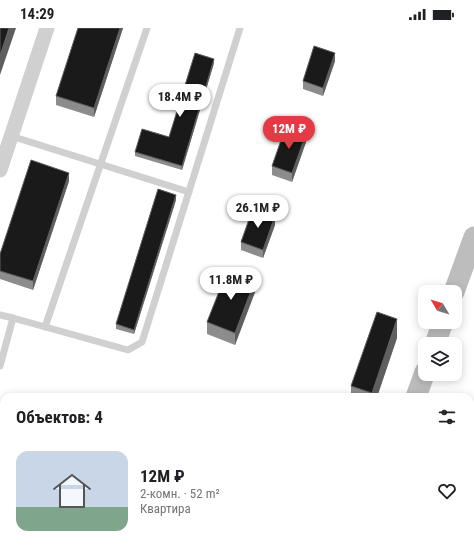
<!DOCTYPE html>
<html lang="ru">
<meta charset="utf-8">
<style>
:root{--surface:#fff;--page:#f2f2f2;--text:#202124;--muted:#757577;--line:#e0e0e0;--accent:#e63946}
body{margin:0;font-family:"Roboto Condensed",sans-serif;background:var(--page);color:var(--text);height:100vh;display:flex;flex-direction:column;font-size:15px;white-space:nowrap}
*{box-sizing:border-box;margin:0}
p{font-size:13px;color:var(--muted)}
.icon{flex:none;width:22px;height:22px;fill:none;stroke:currentColor;stroke-width:2;stroke-linecap:round;stroke-linejoin:round}
.map{position:relative;flex:1;overflow:hidden}
.panel{position:absolute;left:0px;top:365px;width:474px;height:156px;display:flex;flex-direction:column;background:var(--surface);border-radius:12px 12px 0 0;box-shadow:0 2px 10px #0003}
.panel>*{flex:none}
.needle{width:26px;rotate:308deg}
.tools{position:absolute;left:418px;top:257px;display:grid;gap:8px}
.tools a{display:grid;place-items:center;width:44px;height:44px;border-radius:8px;background:var(--surface);box-shadow:0 2px 10px #0003;font-size:20px}
.price{position:absolute;translate:-50% -34px;padding:0 9px;border-radius:14px;background:#fff;color:#222;font-size:13px;line-height:26px;filter:drop-shadow(0 1px 2px #0008)}
.price::after{content:'';position:absolute;left:50%;top:24px;width:12px;height:9px;margin-left:-6px;background:inherit;clip-path:polygon(0 0,100% 0,50% 100%)}
.price.active{background:var(--accent);color:#fff}
ul{padding:0;list-style:none}
li{display:flex;align-items:center;gap:12px;height:100px;padding:0 16px}
li+li{border-top:1px solid var(--line)}
li span{display:grid;place-items:center;flex:none;width:112px;height:80px;border-radius:12px;color:#555}
li>.icon{margin-inline-start:auto}
span .icon{width:48px;height:48px;fill:#fffc;stroke-width:1}
li b{font-size:17px}
h2{display:flex;justify-content:space-between;align-items:center;height:48px;padding:0 16px;font-size:17px}
.status{display:flex;justify-content:space-between;align-items:center;height:28px;padding:0 20px;background:var(--surface);direction:ltr}
.status svg{height:11px;fill:currentColor}
.map>svg:first-child{display:block}
.lines{fill:none;stroke-linecap:round;stroke-linejoin:round}
.path{stroke:#cdcdcd;stroke-width:2.5;stroke-dasharray:2 2;stroke-linecap:butt}
.lane{stroke:#d0d0d0;stroke-width:7}
.street{stroke:#d0d0d0;stroke-width:15}
.secondary{stroke:#bdbdbd;stroke-width:21}
.wall{fill:#8c8c8c}
.shaded-wall{fill:#5f5f5f}
.building{fill:#1a1a1a;stroke:#5f5f5f}
</style>
<div class="status"><b>14:29</b><svg viewBox="0 0 49 12"><path d="M0 12V9h3v3zM5 12V6h3v6zM10 12V3h3v9zM15 12V0h3v12zM26 1h20v11H26zM47 4h2v5h-2z"/></svg></div>
<div class="map">
<svg width="474" height="521" viewBox="0 0 474 521">
<rect width="100%" height="100%" fill="#fff"/>
<g class="lines">
<!-- path -->
<g class="path">
<polyline points="272,517 275,521"/>
<polyline points="195,521 196,517"/>
<polyline points="291,521 292,517"/>
<polyline points="332,521 334,517"/>
</g>
<!-- lane -->
<g class="lane">
<polyline points="11,108 189,164"/>
<polyline points="0,287 13,290 0,338"/>
<polyline points="13,290 128,322 142,314 240,0"/>
<polyline points="45,299 147,0"/>
<polyline points="0,484 1,486 0,489"/>
</g>
<!-- street -->
<polyline class="street" points="0,142 47,0"/>
<!-- secondary -->
<g class="secondary">
<polyline points="454,264 474,209"/>
<polyline points="435,316 443,294"/>
<polyline points="416,369 425,344"/>
<polyline points="361,521 362,517"/>
</g>
</g>
<!-- wall -->
<g class="wall">
<polygon points="78,0 123,0 94,89 56,77 56,68"/>
<polygon points="335,33 323,68 303,61 303,53"/>
<polygon points="214,35 182,142 135,128 135,124 169,109"/>
<polygon points="306,114 292,154 272,147 272,138"/>
<polygon points="69,153 33,262 0,251 0,226"/>
<polygon points="176,172 134,306 116,301 116,296"/>
<polygon points="275,197 263,230 241,222 241,214"/>
<polygon points="255,264 235,317 207,306 207,294"/>
<polygon points="397,310 377,369 351,369 351,358"/>
</g>
<!-- shaded-wall -->
<g class="shaded-wall">
<polygon points="9,0 16,0 0,47 0,28"/>
<polygon points="120,0 123,0 94,89 94,80"/>
<polygon points="335,25 335,33 323,68 323,60"/>
<polygon points="214,31 214,35 182,142 182,138"/>
<polygon points="306,106 306,114 292,154 292,145"/>
<polygon points="69,145 69,153 33,262 33,253"/>
<polygon points="176,167 176,172 134,306 134,302"/>
<polygon points="275,188 275,197 263,230 263,222"/>
<polygon points="255,252 255,264 235,317 235,305"/>
<polygon points="397,291 397,310 377,369 372,369 372,365"/>
</g>
<!-- building -->
<g class="building">
<polygon points="0,0 9,0 0,28"/>
<polygon points="78,0 120,0 94,80 56,68"/>
<polygon points="314,18 335,25 323,60 303,53"/>
<polygon points="195,25 214,31 182,138 135,124 142,101 169,109"/>
<polygon points="286,98 306,106 292,145 272,138"/>
<polygon points="31,132 69,145 33,253 0,243 0,226"/>
<polygon points="158,161 176,167 134,302 116,296"/>
<polygon points="253,180 275,188 263,222 241,214"/>
<polygon points="228,241 255,252 235,305 207,294"/>
<polygon points="377,284 397,291 372,365 351,358"/>
<polygon points="474,482 474,521 463,521 464,517 470,517 470,496"/>
<polygon points="209,517 247,517 249,520 254,517 257,521 203,521"/>
</g>
</svg>
<div class="tools">
<a><svg class="needle" viewBox="-14 -14 28 28"><path d="M0-13l5 13h-10z" fill="#e53935"/><path d="M0 13l5-13h-10z" fill="#757577"/></svg></a>
<a><svg class="icon" aria-label="layers" viewBox="0 0 24 24"><path d="M12 4l9 5-9 5-9-5zM3 14l9 5 9-5"/></svg></a>
</div>
<b class="price" style="left:180px;top:90px">18.4M ₽</b>
<b class="price active" style="left:289px;top:122px">12M ₽</b>
<b class="price" style="left:258px;top:201px">26.1M ₽</b>
<b class="price" style="left:231px;top:273px">11.8M ₽</b>
<section class="panel">
<h2>Объектов: 4<svg class="icon" aria-label="filters" viewBox="0 0 24 24"><path d="M4 7h16M4 17h16"/><circle cx="9" cy="7" r="2"/><circle cx="15" cy="17" r="2"/></svg></h2>
<ul>
<li><span style="background:linear-gradient(#c9d6e8 70%,#7fa58c 0)"><svg class="icon" aria-label="home" viewBox="0 0 24 24"><path d="M3 11l9-7 9 7M6 9v11h12V9"/></svg></span><div><b>12M ₽</b><p>2-комн. · 52 m²</p><p>Квартира</p></div><svg class="icon" aria-label="heart" viewBox="0 0 24 24"><path d="M12 20l-8-8c-3-5 5-10 8-4 3-6 11-1 8 4z"/></svg></li>
</ul>
</section>
</div>
